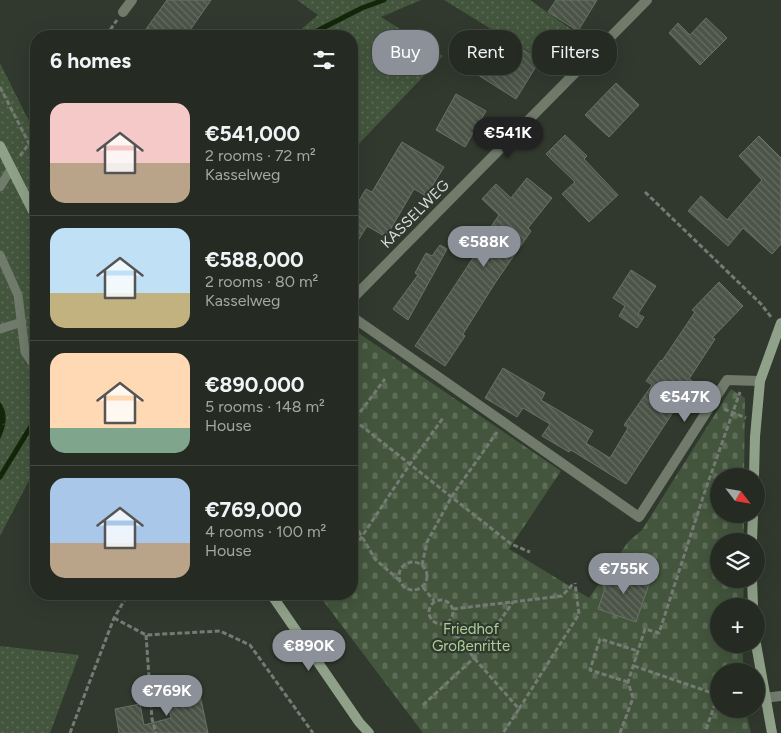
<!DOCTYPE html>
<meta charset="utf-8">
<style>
:root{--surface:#252b22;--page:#2d332a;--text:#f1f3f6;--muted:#a3a7a5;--line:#424740;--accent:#8c9099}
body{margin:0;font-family:Figtree,sans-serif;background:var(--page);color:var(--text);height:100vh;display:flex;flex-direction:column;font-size:19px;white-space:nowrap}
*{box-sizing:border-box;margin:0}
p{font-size:16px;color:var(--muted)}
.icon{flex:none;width:28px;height:28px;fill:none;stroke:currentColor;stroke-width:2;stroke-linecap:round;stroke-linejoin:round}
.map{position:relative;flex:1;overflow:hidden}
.sheet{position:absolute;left:30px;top:30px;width:328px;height:570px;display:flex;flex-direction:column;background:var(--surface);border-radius:20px;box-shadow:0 5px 20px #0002,0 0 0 1px var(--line)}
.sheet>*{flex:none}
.hud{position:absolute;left:372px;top:30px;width:332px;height:45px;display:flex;gap:10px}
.needle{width:32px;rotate:121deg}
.buttons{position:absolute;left:710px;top:468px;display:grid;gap:10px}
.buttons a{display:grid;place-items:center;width:55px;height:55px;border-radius:50%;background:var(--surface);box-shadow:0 5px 20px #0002,0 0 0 1px var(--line);font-size:25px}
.price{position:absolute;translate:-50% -42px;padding:0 11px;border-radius:18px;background:var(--accent);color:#fff;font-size:16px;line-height:32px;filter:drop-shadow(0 1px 2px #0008)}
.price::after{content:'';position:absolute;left:50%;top:30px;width:15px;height:11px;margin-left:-8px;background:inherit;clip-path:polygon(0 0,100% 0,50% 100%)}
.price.on{background:#222;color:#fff}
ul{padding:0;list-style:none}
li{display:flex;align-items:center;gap:15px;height:125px;padding:0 20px}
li+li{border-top:1px solid var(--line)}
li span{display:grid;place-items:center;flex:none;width:140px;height:100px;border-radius:15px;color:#555}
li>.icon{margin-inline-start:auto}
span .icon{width:60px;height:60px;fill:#fffc;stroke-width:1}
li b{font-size:21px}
h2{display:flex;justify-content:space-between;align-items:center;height:60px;padding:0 20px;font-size:21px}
.pill{padding:0 18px;border-radius:20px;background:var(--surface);box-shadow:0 5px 20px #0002,0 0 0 1px var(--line);font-size:18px;line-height:45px}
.pill.on{background:var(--accent);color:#fff}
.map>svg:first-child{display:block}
.green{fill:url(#green-dots)}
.cemetery{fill:url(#cemetery-stones)}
.water{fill:url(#water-ripples)}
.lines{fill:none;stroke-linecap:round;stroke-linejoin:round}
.stream{stroke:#122608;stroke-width:5}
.building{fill:url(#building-back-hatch);stroke:#697266}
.path{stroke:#747b72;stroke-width:3;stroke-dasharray:5 2.5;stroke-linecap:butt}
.lane{stroke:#707b6c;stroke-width:9}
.street{stroke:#707b6c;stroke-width:10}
.secondary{stroke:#90a189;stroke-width:10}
.labels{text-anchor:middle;stroke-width:4.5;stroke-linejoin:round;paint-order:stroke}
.street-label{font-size:15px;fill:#d7dcd5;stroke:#31392e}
.park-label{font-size:15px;fill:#a9d199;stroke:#31392e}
</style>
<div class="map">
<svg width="781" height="733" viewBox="0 0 781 733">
<defs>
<pattern id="green-dots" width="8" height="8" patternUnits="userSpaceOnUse" patternTransform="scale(1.25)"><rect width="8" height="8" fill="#43553c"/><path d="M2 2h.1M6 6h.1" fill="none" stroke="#5d6d57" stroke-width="1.8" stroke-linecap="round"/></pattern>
<pattern id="cemetery-stones" width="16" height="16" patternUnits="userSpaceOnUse" patternTransform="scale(1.25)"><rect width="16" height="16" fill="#43553c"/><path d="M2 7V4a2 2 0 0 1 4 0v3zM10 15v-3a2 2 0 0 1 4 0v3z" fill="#5d6d57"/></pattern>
<pattern id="water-ripples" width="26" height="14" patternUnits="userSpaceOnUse" patternTransform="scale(1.25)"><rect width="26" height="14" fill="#122608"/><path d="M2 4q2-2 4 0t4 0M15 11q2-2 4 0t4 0" fill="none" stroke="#34452b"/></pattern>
<pattern id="building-back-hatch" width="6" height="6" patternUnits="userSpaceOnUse" patternTransform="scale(1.25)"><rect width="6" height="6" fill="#4c5448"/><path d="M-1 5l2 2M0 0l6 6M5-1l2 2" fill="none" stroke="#656c62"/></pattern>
</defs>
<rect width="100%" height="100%" fill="#31392e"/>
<!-- green -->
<g class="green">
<polygon points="297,0 421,0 381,17 443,56 351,152 351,36 293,36 318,15"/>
<polygon points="444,0 530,0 589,42 560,71"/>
<polygon points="0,63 30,123 36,115 36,467 0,536"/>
<polygon points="0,646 79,655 50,733 0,733"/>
</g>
<!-- cemetery -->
<polygon class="cemetery" points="351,328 561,471 509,549 589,598 628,542 642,530 731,389 745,398 744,476 719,476 719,514 744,514 744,541 719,541 719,579 744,579 743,606 719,606 719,644 743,644 743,671 719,671 719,709 745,709 751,733 423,733 318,594 351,594"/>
<!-- water -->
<path class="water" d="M0 402C9 413 6 427 0 439Z"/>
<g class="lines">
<!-- stream -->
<g class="stream">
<polyline points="307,36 362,8 384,0"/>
<polyline points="0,477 36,418"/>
</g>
</g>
<!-- building -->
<g class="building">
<polygon points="167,0 211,0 186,36 141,36"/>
<polygon points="556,0 597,0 578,31 548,12"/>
<polygon points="706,18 727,38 700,65 669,33 678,23 690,35"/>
<polygon points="493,45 513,58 520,48 540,60 516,99 475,73"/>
<polygon points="616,83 639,105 609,137 585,115"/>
<polygon points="456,94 486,111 465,147 436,130"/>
<polygon points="565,135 587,156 584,159 618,195 589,222 562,194 575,182 546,154"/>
<polygon points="759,136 781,158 781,244 772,254 743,228 728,246 688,211 701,196 727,220 762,180 739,156"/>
<polygon points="402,142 444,167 426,196 414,189 386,237 367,226 351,252 351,214 366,189 372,192"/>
<polygon points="527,178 552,198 528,228 531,231 495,283 463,334 465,336 445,366 415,346 475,255 473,253 499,215 482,199 496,184 511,198"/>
<polygon points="440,245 447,249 408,320 393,309 418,275 415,273 426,253 432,256"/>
<polygon points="631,270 656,286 638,314 644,317 637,328 619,316 625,306 613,298"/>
<polygon points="719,282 743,306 712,338 715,339 689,379 697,384 683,405 679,403 626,484 571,450 569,452 542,436 550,424 523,408 517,417 485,398 503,368 545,393 541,400 593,431 586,443 610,458 628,428 624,425 652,385 646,381 661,360 662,361 695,312 692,310"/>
<polygon points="612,568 650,581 636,622 598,609"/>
<polygon points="199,690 208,733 119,733 115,709 140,704 144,725 171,718 167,698"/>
</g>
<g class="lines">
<!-- path -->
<g class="path">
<polyline points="106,36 117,20"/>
<polyline points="0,87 36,157"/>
<polyline points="20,156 36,134"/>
<polyline points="645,192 761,304 771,317"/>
<polyline points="724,409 746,418"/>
<polyline points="354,420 511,544 530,552"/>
<polyline points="351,424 385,379"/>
<polyline points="351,518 375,559 399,580"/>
<polyline points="351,553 410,464 443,418"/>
<circle cx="413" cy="576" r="14"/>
<polyline points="422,565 427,542 452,496 497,432"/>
<polyline points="423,587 434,601"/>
<circle cx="441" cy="612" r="12"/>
<polyline points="453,609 562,596 574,583"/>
<polyline points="114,618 146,635 220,631 250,645 313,733"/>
<polyline points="447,623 474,658 519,709 503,733"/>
<polyline points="146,635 152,719 156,733"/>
<polyline points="634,666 718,695 706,730"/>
<polyline points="628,682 590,670 600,639 638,651"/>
<polyline points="423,705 474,658 513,602"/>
<polyline points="519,709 579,614 575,583"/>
<polyline points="70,733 114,618 128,594"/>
<polyline points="620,733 633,698 628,682 645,629 659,633 704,494 740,392"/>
</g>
<!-- lane -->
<g class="lane">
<polyline points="0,187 11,169"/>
<polyline points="0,255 18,295 25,352 36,368"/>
<polyline points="0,329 22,322"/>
</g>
<!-- street -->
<g class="street">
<polyline points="123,12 132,0"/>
<polyline points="351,300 647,0"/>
<polyline points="351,316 639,517 727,380 760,381"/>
<polyline points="764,698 781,696"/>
</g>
<!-- secondary -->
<g class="secondary">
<polyline points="0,146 36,217"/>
<polyline points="754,476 755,437 760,381 781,323"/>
<polyline points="752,541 753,514"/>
<polyline points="752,579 753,606"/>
<polyline points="271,594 359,722 369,733"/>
<polyline points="756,644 772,733"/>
</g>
</g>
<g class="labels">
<!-- street labels -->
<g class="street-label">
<text transform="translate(415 214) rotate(-45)" y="5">KASSELWEG</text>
</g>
<!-- park labels -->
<g class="park-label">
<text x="471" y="634">Friedhof<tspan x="471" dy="17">Großenritte</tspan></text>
</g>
</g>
</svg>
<div class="buttons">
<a><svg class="needle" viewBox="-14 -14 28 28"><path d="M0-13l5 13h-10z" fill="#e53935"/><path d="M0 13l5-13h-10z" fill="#a3a7a5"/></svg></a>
<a><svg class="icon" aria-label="layers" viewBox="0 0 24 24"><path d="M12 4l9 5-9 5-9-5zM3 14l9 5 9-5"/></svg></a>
<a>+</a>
<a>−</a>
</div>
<b class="price on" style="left:508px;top:159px">€541K</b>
<b class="price" style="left:484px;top:268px">€588K</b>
<b class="price" style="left:685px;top:423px">€547K</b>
<b class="price" style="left:624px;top:595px">€755K</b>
<b class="price" style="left:309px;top:672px">€890K</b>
<b class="price" style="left:167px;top:717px">€769K</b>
<div class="hud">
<a class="pill on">Buy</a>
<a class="pill">Rent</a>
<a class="pill">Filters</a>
</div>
<section class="sheet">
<h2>6 homes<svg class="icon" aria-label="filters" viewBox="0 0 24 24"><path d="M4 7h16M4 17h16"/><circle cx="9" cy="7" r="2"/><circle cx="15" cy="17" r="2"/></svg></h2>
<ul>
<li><span style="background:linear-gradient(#f6c9c9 60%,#b9a48a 0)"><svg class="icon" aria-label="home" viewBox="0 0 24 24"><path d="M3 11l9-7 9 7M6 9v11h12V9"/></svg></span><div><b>€541,000</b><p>2 rooms · 72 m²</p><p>Kasselweg</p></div></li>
<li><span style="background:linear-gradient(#bfe0f5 65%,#c2b280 0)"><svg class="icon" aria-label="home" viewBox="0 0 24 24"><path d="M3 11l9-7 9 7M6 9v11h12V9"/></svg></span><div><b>€588,000</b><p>2 rooms · 80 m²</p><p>Kasselweg</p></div></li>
<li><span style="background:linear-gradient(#ffd9b3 75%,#7fa58c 0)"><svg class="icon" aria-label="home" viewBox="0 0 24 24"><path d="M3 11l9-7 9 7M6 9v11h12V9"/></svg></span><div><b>€890,000</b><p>5 rooms · 148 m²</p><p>House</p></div></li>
<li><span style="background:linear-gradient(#a9c7e8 65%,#b9a48a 0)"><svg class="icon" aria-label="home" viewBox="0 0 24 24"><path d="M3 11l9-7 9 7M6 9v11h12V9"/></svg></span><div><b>€769,000</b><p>4 rooms · 100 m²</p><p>House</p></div></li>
</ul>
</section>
</div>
